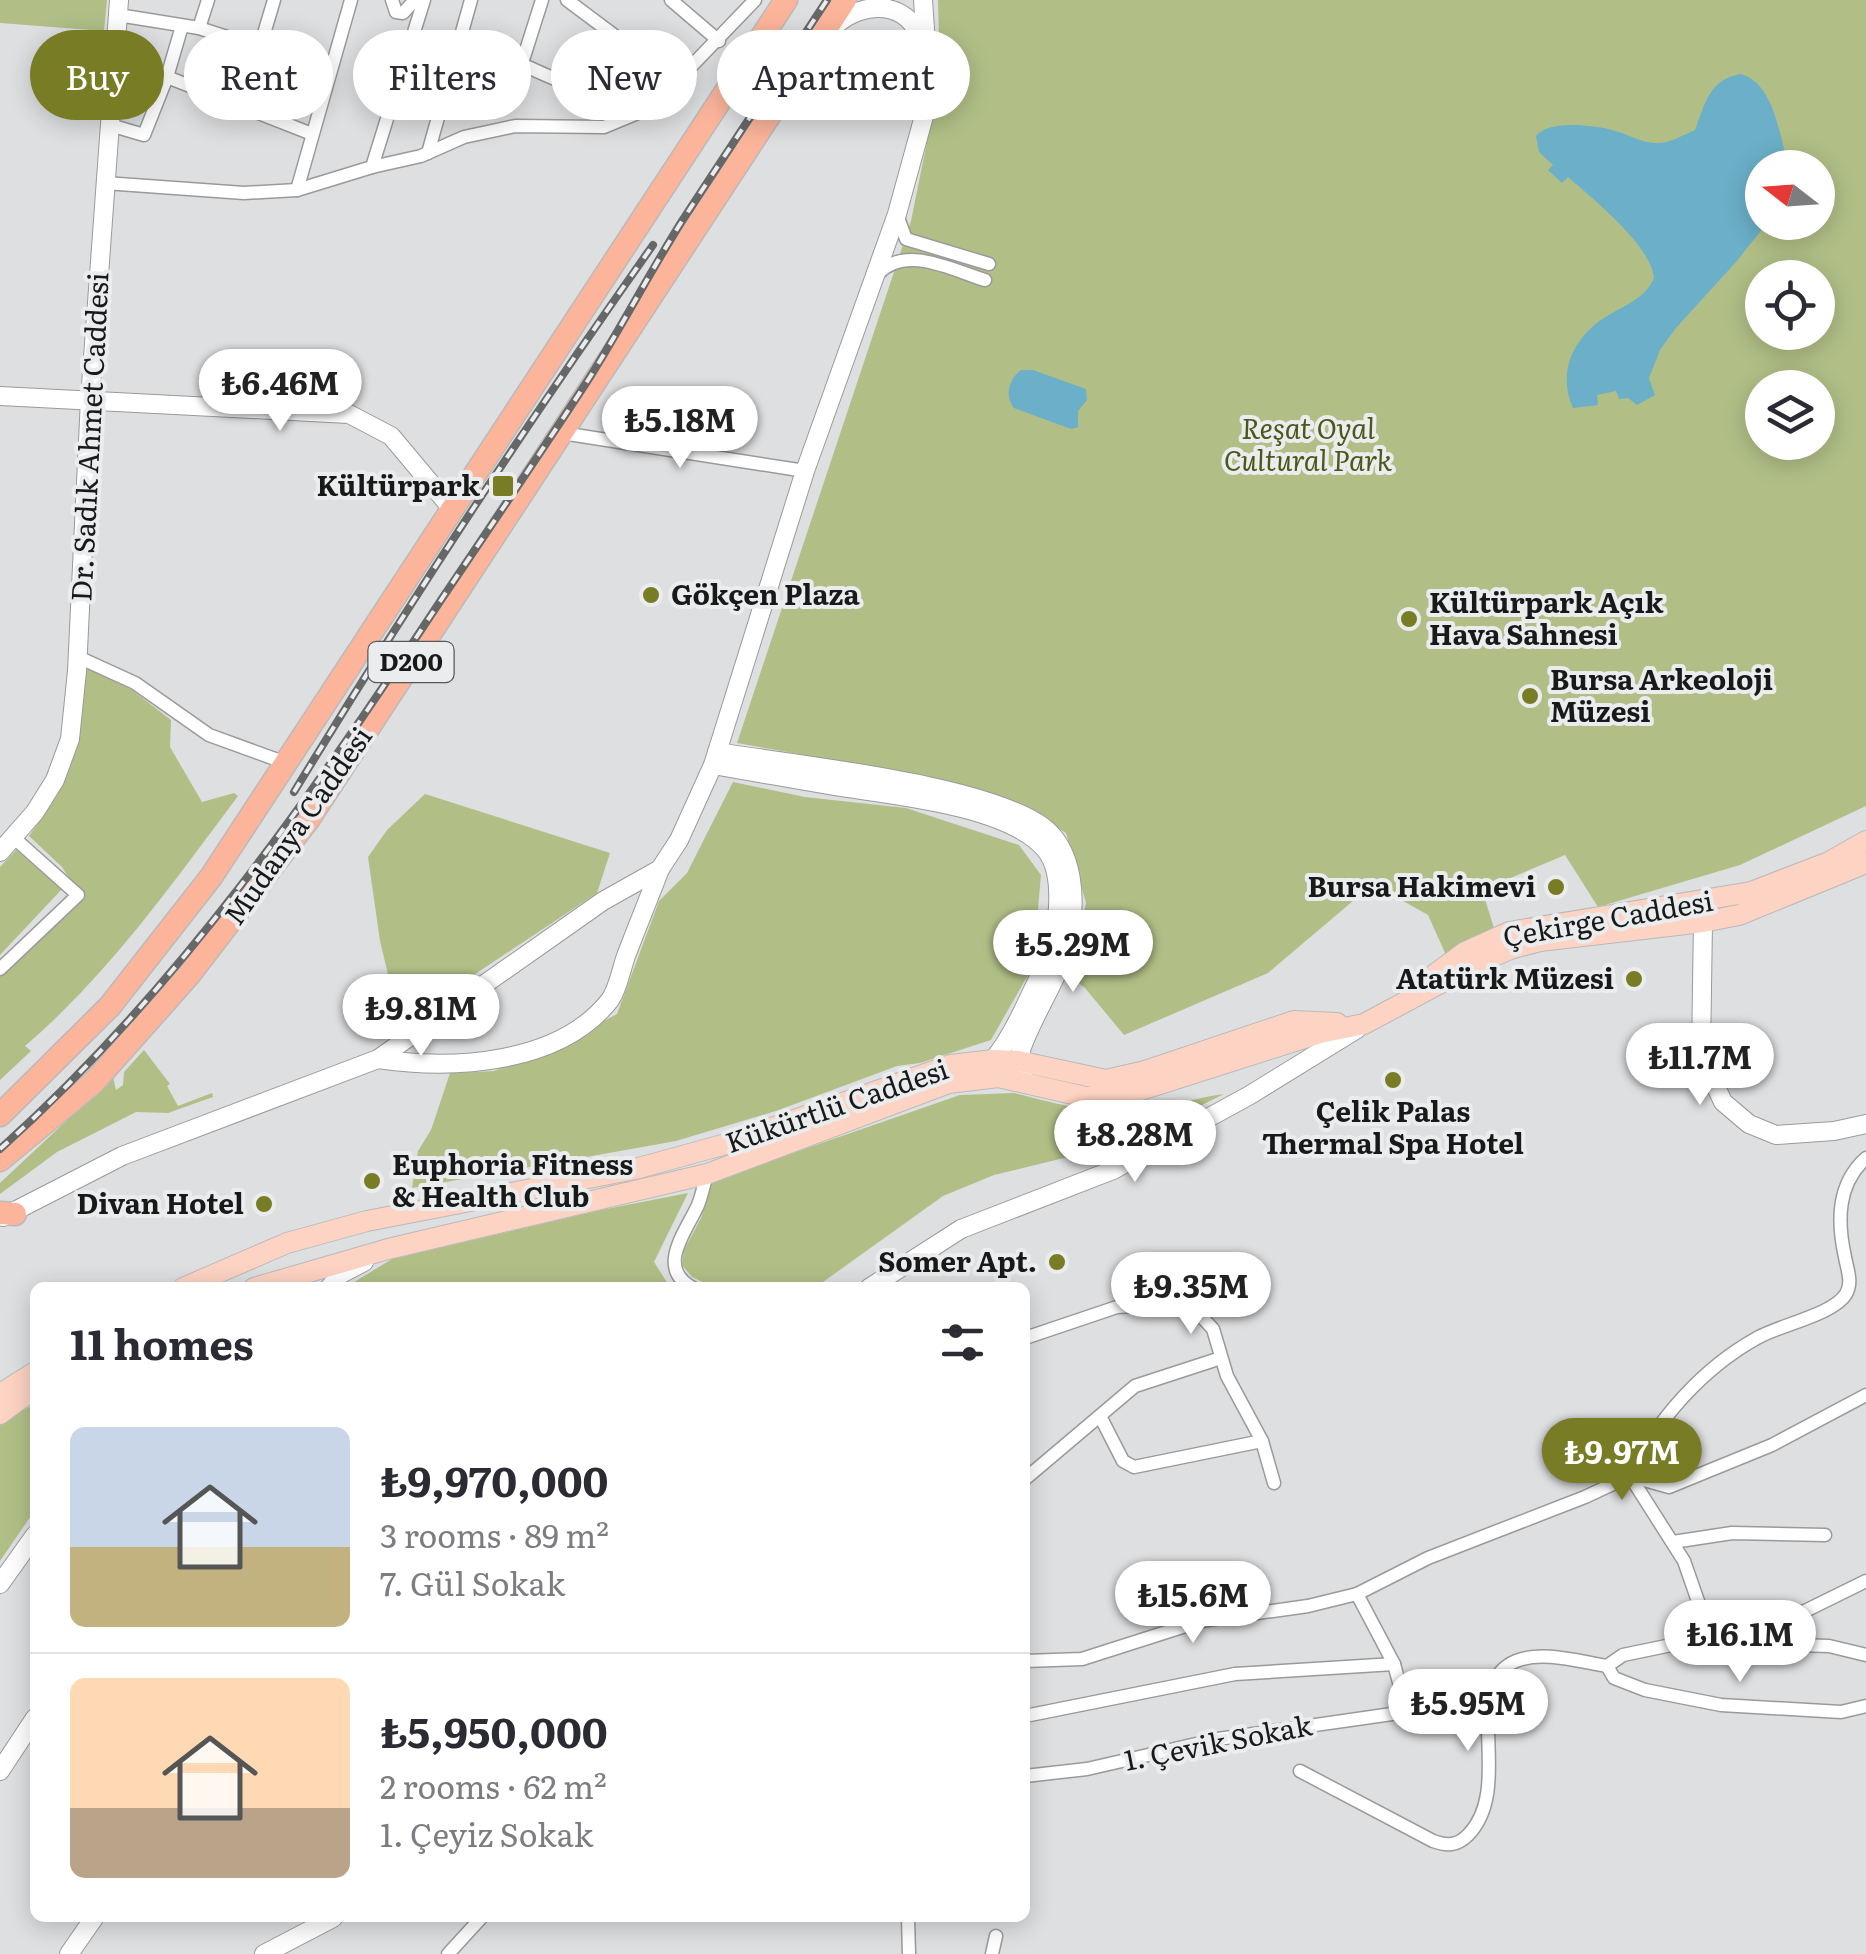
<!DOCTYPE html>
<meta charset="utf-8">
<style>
:root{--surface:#fff;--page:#f7f7f7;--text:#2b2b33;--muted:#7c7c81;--line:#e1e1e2;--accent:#787c25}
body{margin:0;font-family:Literata,serif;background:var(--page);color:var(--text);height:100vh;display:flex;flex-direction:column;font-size:38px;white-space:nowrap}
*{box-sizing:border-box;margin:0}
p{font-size:32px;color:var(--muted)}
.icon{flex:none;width:55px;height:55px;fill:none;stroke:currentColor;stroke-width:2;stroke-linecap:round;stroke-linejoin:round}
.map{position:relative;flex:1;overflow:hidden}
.sheet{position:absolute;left:30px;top:1282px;width:1000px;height:640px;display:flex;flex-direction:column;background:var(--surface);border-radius:15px;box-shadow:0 5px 25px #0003}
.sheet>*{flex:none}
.banner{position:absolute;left:30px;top:30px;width:1000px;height:90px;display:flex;gap:20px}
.needle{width:65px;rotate:287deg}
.fabs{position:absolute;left:1745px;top:150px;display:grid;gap:20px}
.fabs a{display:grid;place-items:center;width:90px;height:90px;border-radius:50%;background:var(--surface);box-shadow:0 5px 25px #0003;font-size:50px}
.price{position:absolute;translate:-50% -85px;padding:0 22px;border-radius:35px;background:#fff;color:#222;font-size:32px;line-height:65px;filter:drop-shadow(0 2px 5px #0008)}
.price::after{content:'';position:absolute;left:50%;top:60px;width:30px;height:22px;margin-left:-15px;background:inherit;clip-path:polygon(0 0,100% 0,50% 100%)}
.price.selected{background:var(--accent);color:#fff}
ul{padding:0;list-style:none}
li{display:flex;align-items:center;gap:30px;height:250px;padding:0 40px}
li+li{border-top:2px solid var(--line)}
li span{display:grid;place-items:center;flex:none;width:280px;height:200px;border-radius:15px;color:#555}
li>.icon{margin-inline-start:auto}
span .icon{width:120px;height:120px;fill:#fffc;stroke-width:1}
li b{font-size:42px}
h2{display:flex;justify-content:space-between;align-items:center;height:120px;padding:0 40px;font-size:42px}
.chip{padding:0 35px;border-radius:45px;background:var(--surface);box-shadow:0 5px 25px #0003;font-size:35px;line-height:90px}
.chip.selected{background:var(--accent);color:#fff}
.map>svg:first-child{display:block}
.green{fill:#b1bf87;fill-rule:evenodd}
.water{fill:#6bb0c8}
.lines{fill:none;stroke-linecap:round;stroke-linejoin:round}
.street-casing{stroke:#999a9b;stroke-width:15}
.secondary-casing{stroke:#999a9b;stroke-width:20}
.primary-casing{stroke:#bababa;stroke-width:22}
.highway-casing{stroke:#bababa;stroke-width:25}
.street{stroke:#fff;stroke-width:12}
.secondary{stroke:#fff;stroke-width:18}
.primary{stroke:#fdd3c3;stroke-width:20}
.highway{stroke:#fcb59b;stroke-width:22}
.rail-casing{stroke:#666767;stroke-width:8}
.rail{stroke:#ebecee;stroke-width:4;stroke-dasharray:11;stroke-linecap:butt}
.poi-dot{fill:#787c25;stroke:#ebecee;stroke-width:4}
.labels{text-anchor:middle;stroke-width:8;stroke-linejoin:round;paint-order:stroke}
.shield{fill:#ebecee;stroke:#575859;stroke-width:2.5}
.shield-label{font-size:25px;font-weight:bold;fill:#181919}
.park-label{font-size:28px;font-style:italic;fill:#4c581a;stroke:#ebecee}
.street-label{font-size:28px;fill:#181919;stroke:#ebecee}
.poi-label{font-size:28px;font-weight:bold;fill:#181919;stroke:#ebecee;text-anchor:end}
</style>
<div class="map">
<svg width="1866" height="1954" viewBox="0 0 1866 1954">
<rect width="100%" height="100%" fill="#dedfe1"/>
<!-- green -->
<g class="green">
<polygon points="0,0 107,0 104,31 0,23"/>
<path d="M938 0H1866V806L1740 865 1598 907 1565 855 1482 890 1495 931 1446 955 1428 915 1373 884 1268 973 1124 1035 1085 988 1070 976 1086 903 1066 833 1026 808 979 789 935 778 737 743 911 221 940 77ZM1762 168H1818V222H1762ZM1762 278H1818V332H1762ZM1762 388H1818V442H1762Z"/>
<path d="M91 669 132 690 171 720 170 747 202 802 234 793 238 796C172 884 109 974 25 1046L31 1051 0 1080V974L71 906 70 880 62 867 29 836 53 801 66 771 81 670Z"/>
<polygon points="733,782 805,797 906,808 1019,845 1041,875 1033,966 991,1040 920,1063 897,1066 776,1111 676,1141 412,1188 418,1151 431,1130 450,1073 494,1071 559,1045 617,1014 659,901 687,873"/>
<polygon points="425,794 610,853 597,893 400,1024 380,941 368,857 387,830"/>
<polygon points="16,850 62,889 0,955 0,867"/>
<polygon points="144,1050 170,1084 167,1086 178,1106 212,1093 213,1097 168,1113 136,1112 57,1152 0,1194 0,1183 113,1077 116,1090 123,1085 124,1072"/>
<path d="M1014 1093C1054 1103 1106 1118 1147 1111 1173 1106 1198 1097 1224 1094L1125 1143 994 1175 943 1196 816 1287 707 1284 692 1277 682 1265 684 1250 701 1218 712 1181 960 1095Z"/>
<polygon points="688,1193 654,1262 670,1287 346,1287 392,1259 601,1210"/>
<polygon points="35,1404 35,1510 0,1561 0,1422"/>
</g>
<!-- water -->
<g class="water">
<path d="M1741 74C1773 83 1779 132 1787 160L1789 167 1762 168V222L1767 223 1736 262 1676 328 1660 350 1649 378 1655 395 1637 405 1628 398 1619 399 1616 391 1597 395 1598 405 1573 408C1557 373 1573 338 1604 318 1624 305 1644 300 1654 278 1650 244 1594 200 1568 177L1562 183 1548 170 1553 165 1539 152 1536 136C1549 120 1593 125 1612 130 1627 133 1642 144 1658 143 1670 143 1683 135 1695 130 1705 104 1709 79 1741 74Z"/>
<path d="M1021 370H1033L1086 389 1087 400 1078 411V427L1071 429 1014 408C1004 396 1009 379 1021 370Z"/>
</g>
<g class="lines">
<!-- street casing -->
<g class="street-casing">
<g id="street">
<polyline points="392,0 396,12 403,13 415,0"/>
<polyline points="567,0 678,83"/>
<polyline points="671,0 719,41"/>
<polyline points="118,15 199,28 329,70"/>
<polyline points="199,28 208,0"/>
<path d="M462 36C515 61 592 101 650 107"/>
<polyline points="260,47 274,0"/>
<polyline points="167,77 312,134"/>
<polyline points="509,104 542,0"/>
<polyline points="110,125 144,135 167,77 182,26"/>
<polyline points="428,153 471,0"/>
<polyline points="372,167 424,0"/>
<polyline points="105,183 244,193 297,190 372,167 421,156 464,137 515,126 604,127 652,107 755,0"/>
<polyline points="297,190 351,0"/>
<polyline points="897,215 906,239 989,264"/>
<path d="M878 274C905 244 952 270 985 280"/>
<polyline points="562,433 805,471"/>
<polyline points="78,657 135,683 209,735 286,763"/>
<polyline points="0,969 78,895 13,837"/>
<path d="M693 1288C655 1268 686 1232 698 1205 702 1195 704 1184 707 1174"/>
<polyline points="1025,1338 1117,1307 1168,1304 1200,1315 1213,1329 1227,1376 1262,1441 1274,1483"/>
<polyline points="1100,1416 1123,1461 1134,1467 1262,1441"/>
<polyline points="1025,1479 1135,1386 1221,1358"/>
<polyline points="1673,1542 1732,1533 1825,1535"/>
<path d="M1705 1638 1707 1627 1684 1561 1630 1476C1656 1420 1703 1368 1757 1338 1779 1325 1833 1315 1846 1294 1853 1282 1847 1269 1845 1257 1837 1221 1837 1184 1866 1158"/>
<polyline points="1683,1643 1704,1654 1760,1644 1829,1646 1866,1655"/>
<polyline points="1025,1661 1082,1659 1201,1621 1308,1606 1357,1594 1428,1558 1585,1497 1630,1476 1669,1487 1772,1445 1866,1395"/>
<polyline points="1607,1666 1623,1655 1705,1638 1805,1611 1866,1581"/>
<polyline points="1607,1666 1614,1678 1645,1690 1721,1705 1841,1712 1866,1706"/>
<polyline points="1025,1716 1235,1674 1394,1664"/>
<path d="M1300 1771 1433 1841C1447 1846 1457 1846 1468 1835 1516 1786 1458 1685 1516 1661 1543 1650 1580 1662 1607 1666"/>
<polyline points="1025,1776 1087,1769 1218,1739 1392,1714 1403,1697 1394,1664 1357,1594"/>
<polyline points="908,1918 909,1954"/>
<polyline points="448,1954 481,1918"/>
<polyline points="992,1954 996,1936"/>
</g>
</g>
<!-- secondary casing -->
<g class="secondary-casing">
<g id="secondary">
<path d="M836 25C863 0 910 0 921 42"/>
<polyline points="0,396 349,414 391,436 453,510"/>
<path d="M717 752C789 764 1003 785 1050 833 1073 857 1075 896 1071 927 1065 971 1037 1006 1022 1047L1018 1061 1023 1074"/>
<path d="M713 765C753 772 794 779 834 786 890 795 1007 805 1045 849 1067 875 1058 938 1044 967 1027 1000 1013 1039 987 1067"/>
<polyline points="0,852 35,812 55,780 70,739 77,671 90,399 119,0"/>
<polyline points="1703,922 1701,1054 1723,1102 1749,1124 1776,1135 1834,1131 1866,1124"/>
<path d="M378 1059C452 1070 559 1065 610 1000 618 989 621 970 626 956 637 927 649 898 660 869"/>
<polyline points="3,1217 122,1156 378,1059 603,901 660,869 679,840 713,765 805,471 897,214 924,116 928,71 923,0"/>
<polyline points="329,1288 341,1274 364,1262"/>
<polyline points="869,1288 961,1229 1113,1170 1250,1095 1357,1029"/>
<polyline points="0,1584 35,1535"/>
<polyline points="0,1771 35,1718"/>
<polyline points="69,1954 94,1918"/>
<polyline points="264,1954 333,1918"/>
</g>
</g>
<!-- primary casing -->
<g class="primary-casing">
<g id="primary">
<polyline points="1435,974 1465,952 1509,932 1751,892 1829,862 1866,841"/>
<polyline points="183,1288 287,1243 367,1221 635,1169 726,1144 951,1065 994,1060 1018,1061 1106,1080 1145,1071 1294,1021 1337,1023"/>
<polyline points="254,1288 388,1249 707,1174 949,1083 998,1077 1086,1097 1119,1097 1320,1033 1364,1024 1476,964 1510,949 1540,941 1703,922 1739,915 1866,863"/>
<polyline points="0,1394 35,1372"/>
<polyline points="0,1414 35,1388"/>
</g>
</g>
<!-- highway casing -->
<g class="highway-casing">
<g id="highway">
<polyline points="0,1115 110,1006 211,877 786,0"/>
<polyline points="0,1160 94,1082 189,975 308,820 845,0"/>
<polyline points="0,1213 15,1214"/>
</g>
</g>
<!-- street -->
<use href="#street" class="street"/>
<!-- secondary -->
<use href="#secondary" class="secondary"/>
<!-- primary -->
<use href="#primary" class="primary"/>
<!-- highway -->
<use href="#highway" class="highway"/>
<!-- rail casing -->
<g class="rail-casing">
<g id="rail">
<path d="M294 792C407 606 527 423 653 245"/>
<path d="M0 1149C177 991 313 794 443 597 492 524 542 451 590 377 622 326 650 272 682 221 730 147 779 74 827 0"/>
</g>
</g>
<!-- rail -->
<use href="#rail" class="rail"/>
</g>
<!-- markers -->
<g class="poi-dot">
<rect x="491" y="474" width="24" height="24" rx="5"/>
<circle cx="651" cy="595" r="10"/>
<circle cx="1409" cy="619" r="10"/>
<circle cx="1530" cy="696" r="10"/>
<circle cx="1556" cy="887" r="10"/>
<circle cx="1634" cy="979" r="10"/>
<circle cx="1393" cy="1080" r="10"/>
<circle cx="372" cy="1181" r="10"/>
<circle cx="264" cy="1204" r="10"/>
<circle cx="1057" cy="1262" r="10"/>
</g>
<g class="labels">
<!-- shield labels -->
<rect class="shield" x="368.5" y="642" width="85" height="40" rx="8"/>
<g class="shield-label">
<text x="411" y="671">D200</text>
</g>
<!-- park labels -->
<g class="park-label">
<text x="1308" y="439">Reşat Oyal<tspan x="1308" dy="32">Cultural Park</tspan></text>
</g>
<!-- street labels -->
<g class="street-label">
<text transform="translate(90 437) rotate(-87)" y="10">Dr. Sadık Ahmet Caddesi</text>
<text transform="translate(298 826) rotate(-55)" y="10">Mudanya Caddesi</text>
<text transform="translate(1608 919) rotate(-10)" y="10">Çekirge Caddesi</text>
<text transform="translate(837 1106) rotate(-19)" y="10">Kükürtlü Caddesi</text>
<text transform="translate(1218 1743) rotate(-11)" y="10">1. Çevik Sokak</text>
</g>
<!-- poi labels -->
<g class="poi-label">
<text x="480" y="496">Kültürpark</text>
<text x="671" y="605" text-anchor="start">Gökçen Plaza</text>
<text x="1429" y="613" text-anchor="start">Kültürpark Açık<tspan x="1429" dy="32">Hava Sahnesi</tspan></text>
<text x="1550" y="690" text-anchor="start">Bursa Arkeoloji<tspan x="1550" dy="32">Müzesi</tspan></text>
<text x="1536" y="897">Bursa Hakimevi</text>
<text x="1614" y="989">Atatürk Müzesi</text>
<text x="1393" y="1122" text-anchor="middle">Çelik Palas<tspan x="1393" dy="32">Thermal Spa Hotel</tspan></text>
<text x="392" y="1175" text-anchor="start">Euphoria Fitness<tspan x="392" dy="32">&amp; Health Club</tspan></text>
<text x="244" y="1214">Divan Hotel</text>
<text x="1037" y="1272">Somer Apt.</text>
</g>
</g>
</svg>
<div class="fabs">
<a><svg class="needle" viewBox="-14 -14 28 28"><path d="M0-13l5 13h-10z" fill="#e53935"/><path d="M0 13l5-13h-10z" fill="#7c7c81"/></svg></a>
<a><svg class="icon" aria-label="locate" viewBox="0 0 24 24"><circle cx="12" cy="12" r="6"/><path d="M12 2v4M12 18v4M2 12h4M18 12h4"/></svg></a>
<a><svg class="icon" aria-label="layers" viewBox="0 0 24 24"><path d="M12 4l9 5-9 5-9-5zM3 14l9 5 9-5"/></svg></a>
</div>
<b class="price" style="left:280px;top:434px">₺6.46M</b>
<b class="price" style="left:680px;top:471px">₺5.18M</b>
<b class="price" style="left:1073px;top:995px">₺5.29M</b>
<b class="price" style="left:421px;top:1059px">₺9.81M</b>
<b class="price" style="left:1700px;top:1108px">₺11.7M</b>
<b class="price" style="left:1135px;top:1185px">₺8.28M</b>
<b class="price" style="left:1191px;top:1337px">₺9.35M</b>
<b class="price selected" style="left:1622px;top:1503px">₺9.97M</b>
<b class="price" style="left:1193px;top:1646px">₺15.6M</b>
<b class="price" style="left:1740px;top:1685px">₺16.1M</b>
<b class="price" style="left:1468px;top:1754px">₺5.95M</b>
<div class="banner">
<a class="chip selected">Buy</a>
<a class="chip">Rent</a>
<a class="chip">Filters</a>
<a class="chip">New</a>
<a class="chip">Apartment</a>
</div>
<section class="sheet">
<h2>11 homes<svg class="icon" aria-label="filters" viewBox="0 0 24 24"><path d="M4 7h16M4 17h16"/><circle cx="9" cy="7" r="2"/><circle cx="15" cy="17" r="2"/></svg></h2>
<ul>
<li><span style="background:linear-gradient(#c9d6e8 60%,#c2b280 0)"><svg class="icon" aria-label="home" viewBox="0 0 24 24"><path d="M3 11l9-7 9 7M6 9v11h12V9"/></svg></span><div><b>₺9,970,000</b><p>3 rooms · 89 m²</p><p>7. Gül Sokak</p></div></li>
<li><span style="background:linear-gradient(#ffd9b3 65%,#b9a48a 0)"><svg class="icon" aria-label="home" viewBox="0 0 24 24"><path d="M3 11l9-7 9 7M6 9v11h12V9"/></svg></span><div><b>₺5,950,000</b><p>2 rooms · 62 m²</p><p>1. Çeyiz Sokak</p></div></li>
</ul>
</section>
</div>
